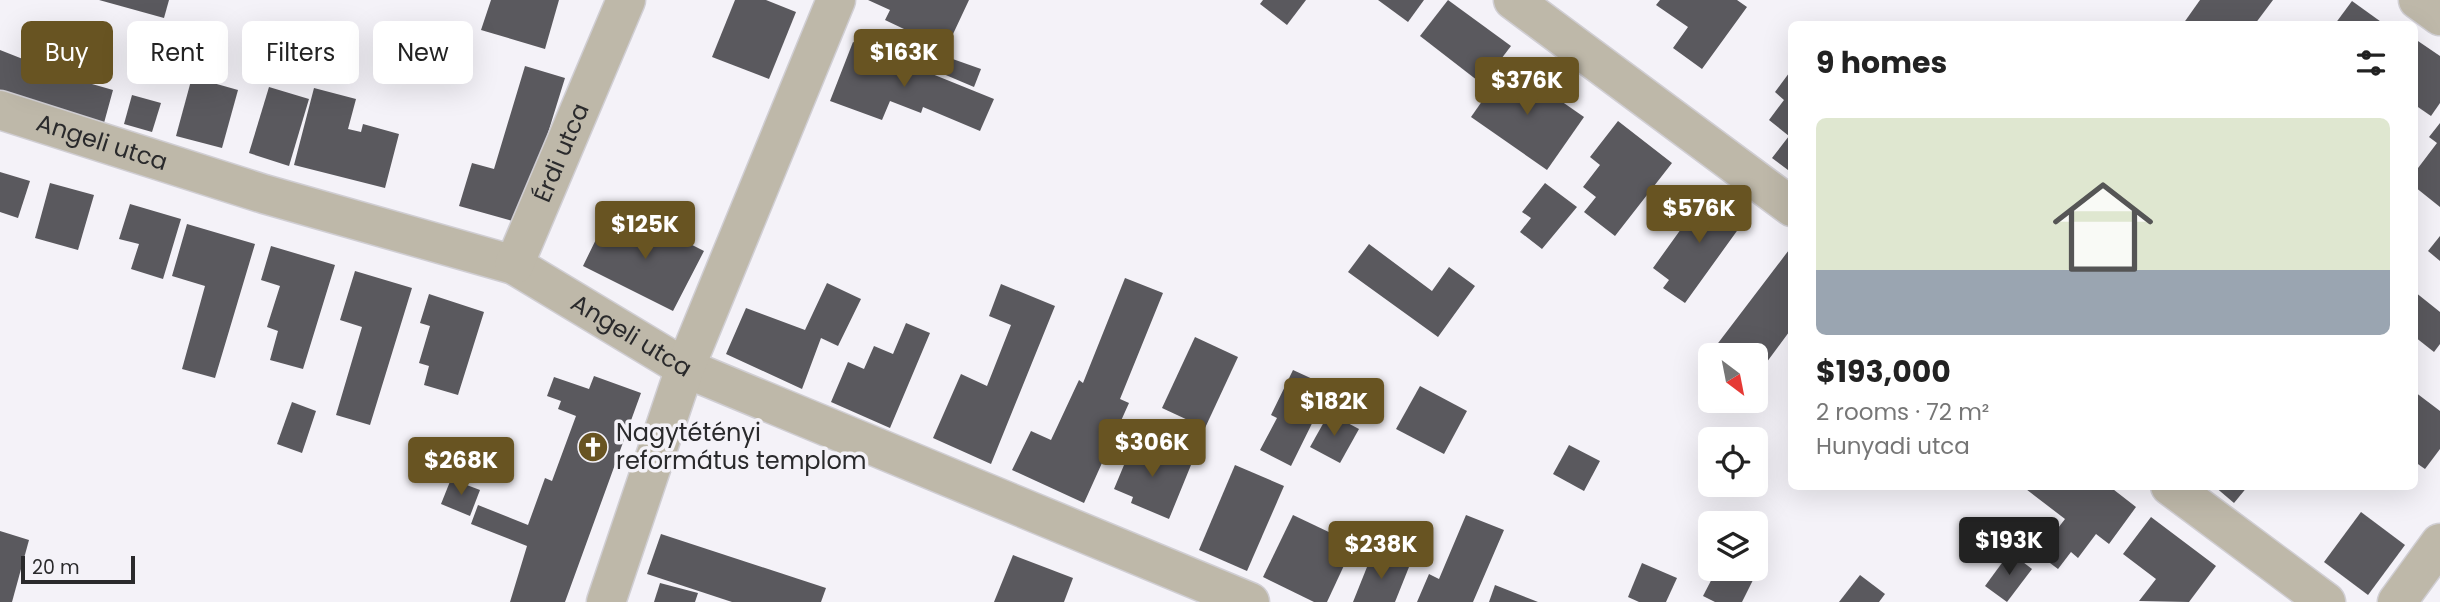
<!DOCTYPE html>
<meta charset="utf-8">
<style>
:root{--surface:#fff;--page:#f2f2f2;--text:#222;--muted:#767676;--line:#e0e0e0;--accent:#685422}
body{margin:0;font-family:Poppins,sans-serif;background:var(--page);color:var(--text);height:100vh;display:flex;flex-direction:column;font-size:26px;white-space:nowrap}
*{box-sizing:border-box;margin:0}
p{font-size:23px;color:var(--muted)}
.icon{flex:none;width:38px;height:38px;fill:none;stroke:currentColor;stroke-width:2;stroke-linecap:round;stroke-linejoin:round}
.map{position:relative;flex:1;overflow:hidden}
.details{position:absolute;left:1788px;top:21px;width:630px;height:469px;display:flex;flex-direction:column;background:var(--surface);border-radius:10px;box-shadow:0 7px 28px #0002}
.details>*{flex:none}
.top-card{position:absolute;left:21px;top:21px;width:665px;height:63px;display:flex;gap:14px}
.needle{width:46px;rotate:148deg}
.controls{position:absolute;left:1698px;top:343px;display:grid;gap:14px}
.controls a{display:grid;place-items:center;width:70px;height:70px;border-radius:10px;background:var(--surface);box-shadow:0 7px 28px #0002;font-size:35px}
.scale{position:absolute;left:21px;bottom:18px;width:114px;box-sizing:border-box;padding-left:7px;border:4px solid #2a2a2c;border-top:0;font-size:19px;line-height:24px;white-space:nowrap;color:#2a2a2c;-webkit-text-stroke:5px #f4f2f8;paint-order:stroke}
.price{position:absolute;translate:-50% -60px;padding:0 16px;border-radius:7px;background:var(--accent);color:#fff;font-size:23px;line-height:46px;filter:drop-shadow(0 2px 4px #0008)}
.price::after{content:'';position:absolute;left:50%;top:42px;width:21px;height:16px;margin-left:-10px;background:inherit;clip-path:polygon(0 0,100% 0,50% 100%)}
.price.selected{background:#222;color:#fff}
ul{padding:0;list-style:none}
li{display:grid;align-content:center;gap:14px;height:371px;padding:0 28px}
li+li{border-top:2px solid var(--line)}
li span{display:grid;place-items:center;height:217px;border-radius:10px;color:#555}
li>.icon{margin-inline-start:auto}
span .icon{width:126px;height:126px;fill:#fffc;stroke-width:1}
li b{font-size:30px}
h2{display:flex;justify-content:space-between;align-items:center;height:84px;padding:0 28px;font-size:30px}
.chip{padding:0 24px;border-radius:10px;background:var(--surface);box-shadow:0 7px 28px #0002;font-size:24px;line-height:63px}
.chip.selected{background:var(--accent);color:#fff}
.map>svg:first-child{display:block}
.building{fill:#5a595e}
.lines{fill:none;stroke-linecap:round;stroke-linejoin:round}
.minor-casing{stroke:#d0ced3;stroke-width:41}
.minor{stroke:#beb8a9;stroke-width:38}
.labels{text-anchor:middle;stroke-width:7;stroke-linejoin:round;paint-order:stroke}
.street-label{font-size:24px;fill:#2a2a2c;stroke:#f4f2f8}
.poi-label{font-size:24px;fill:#2a2a2c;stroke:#f4f2f8;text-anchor:start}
</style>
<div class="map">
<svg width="2440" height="602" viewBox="0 0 2440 602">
<rect width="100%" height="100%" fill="#f4f2f8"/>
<!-- building -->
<g class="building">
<polygon points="99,0 169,0 164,18"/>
<polygon points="491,0 559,0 545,49 481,30"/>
<polygon points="735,0 766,0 796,12 769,79 712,57"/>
<polygon points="868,0 969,0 946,49 885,20 890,10"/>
<polygon points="1263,0 1306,0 1287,25 1260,4"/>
<polygon points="1378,0 1424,0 1408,22"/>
<polygon points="1448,0 1511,46 1482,84 1420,36"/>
<polygon points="1660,0 1737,0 1747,7 1702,69 1673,48 1688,27 1656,5"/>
<polygon points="2200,0 2273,0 2255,24 2183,24"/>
<polygon points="2352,1 2384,24 2335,24"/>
<polygon points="2415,39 2440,56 2440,103 2431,116 2415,105"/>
<polygon points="416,40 435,45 426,74 407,68"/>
<polygon points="853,42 994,99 980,131 923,107 921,113 890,101 882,120 830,101"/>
<polygon points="0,50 71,78 113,90 104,123 0,91"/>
<polygon points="947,57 981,69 974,87 941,73"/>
<polygon points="1508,64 1584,117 1547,170 1471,117"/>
<polygon points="525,66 565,78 520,223 459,206 472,163 494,169"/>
<polygon points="1792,69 1792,173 1772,158 1789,136 1769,120 1784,100 1775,92"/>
<polygon points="192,77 238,90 222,148 176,136"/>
<polygon points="269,87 309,99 289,166 249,153"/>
<polygon points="314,88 356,99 348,129 361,132 363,124 399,134 385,188 294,165"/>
<polygon points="132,95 161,103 152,132 124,124"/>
<polygon points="1618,121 1672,163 1615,236 1584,212 1596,197 1583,187 1600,165 1590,157"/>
<polygon points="2440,123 2440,207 2415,187 2415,172 2437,143 2429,137"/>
<polygon points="0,172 30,181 18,218 0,212"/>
<polygon points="50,183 94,195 78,250 35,238"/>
<polygon points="1545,183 1577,207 1542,249 1520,232 1531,218 1522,212"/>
<polygon points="1709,190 1747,217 1685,303 1663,288 1669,280 1653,268"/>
<polygon points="130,204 181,219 163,279 131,269 139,244 119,239"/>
<polygon points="639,218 704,251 673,311 583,266 605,221 631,234"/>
<polygon points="187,224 255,244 215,378 182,369 205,286 172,276"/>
<polygon points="2440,236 2440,261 2428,251"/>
<polygon points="1369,244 1432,291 1449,267 1475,286 1438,337 1348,272"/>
<polygon points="271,246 335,265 303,369 270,360 278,331 267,327 280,286 261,280"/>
<polygon points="1792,246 1792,328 1755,378 1755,355 1709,355"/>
<polygon points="355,271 412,288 370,425 336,415 362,327 340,320"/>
<polygon points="1125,278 1163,293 1120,399 1129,403 1084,503 1012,470 1031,431 1051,440 1079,380 1083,383"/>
<polygon points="827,283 861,299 838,346 821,338 802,389 726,354 746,308 805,330"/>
<polygon points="1001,284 1055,306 991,464 933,438 961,374 987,386 1011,325 989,316"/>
<polygon points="2415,292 2440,312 2440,344 2434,352 2415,337"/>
<polygon points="429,294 484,312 458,395 424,385 429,366 419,363 430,326 420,323"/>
<polygon points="906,323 930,333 890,428 831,402 848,362 864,369 874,346 893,354"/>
<polygon points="1195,337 1238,357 1205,428 1162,408"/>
<polygon points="1293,370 1330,387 1291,466 1260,450 1277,418 1271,415"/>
<polygon points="594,376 641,393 565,602 510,602 527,546 471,524 478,505 528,525 545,478 552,481 576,416 558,409 561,401 547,396 554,377 589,389"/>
<polygon points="1420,386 1467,411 1444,454 1396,429"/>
<polygon points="2415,392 2440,411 2440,449 2425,469 2415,462"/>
<polygon points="292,402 316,411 302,453 277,444"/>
<polygon points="1329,413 1359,429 1340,463 1310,447"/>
<polygon points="1134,441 1191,465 1169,519 1131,503 1133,497 1114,489"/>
<polygon points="1569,445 1600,461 1584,491 1553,474"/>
<polygon points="1235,465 1284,486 1247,571 1199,550"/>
<polygon points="451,479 480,490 470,516 441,504"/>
<polygon points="2022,486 2109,486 2136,507 2109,544 2096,534 2078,558 2071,552 2058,569 2038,554 2065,519"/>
<polygon points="2214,486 2248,486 2234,503"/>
<polygon points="2361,512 2405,545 2368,595 2324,562"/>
<polygon points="1293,515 1354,544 1327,602 1314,602 1263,577"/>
<polygon points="1466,515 1504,530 1473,602 1417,602 1429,574 1439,579"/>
<polygon points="2151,517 2216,566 2189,602 2139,601 2156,579 2123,554"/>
<polygon points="0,531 29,540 12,602 0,602"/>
<polygon points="661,534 826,588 821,602 732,602 647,574"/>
<polygon points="1373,552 1409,567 1395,602 1353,602"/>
<polygon points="2010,552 2032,569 2007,602 1985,586"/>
<polygon points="1013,555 1073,578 1064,602 994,602"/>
<polygon points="1642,563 1677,578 1666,602 1639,602 1628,597"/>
<polygon points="1717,569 1730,569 1753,580 1742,602 1715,602 1703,596"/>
<polygon points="1860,575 1885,594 1879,602 1839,602"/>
<polygon points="660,583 698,593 695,602 654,602"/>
<polygon points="1495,585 1538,602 1489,602"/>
</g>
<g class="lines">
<!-- minor casing -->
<g class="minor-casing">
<g id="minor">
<polyline points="1513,0 1792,207"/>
<polyline points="2418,0 2440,16"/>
<path id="s1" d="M0 110 264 194 514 265 685 368 1250 602"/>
<path id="s2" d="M514 265 626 0"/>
<polyline points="2170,486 2326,602"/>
<polyline points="606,602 685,368 836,0"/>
<polyline points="2397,602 2440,543"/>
</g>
</g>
<!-- minor -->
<use href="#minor" class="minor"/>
</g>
<!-- icons -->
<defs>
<g id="church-disc" transform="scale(1.575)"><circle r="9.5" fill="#685422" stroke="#f4f2f8"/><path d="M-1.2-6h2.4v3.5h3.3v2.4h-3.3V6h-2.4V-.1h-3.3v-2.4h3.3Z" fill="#fff"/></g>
</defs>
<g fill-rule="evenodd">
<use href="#church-disc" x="593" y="447"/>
</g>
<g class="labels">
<!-- street labels -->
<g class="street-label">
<text dy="8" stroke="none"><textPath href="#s1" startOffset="107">Angeli utca</textPath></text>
<text dy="8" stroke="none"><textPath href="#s2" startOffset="122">Érdi utca</textPath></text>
<text dy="8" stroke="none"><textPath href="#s1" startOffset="674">Angeli utca</textPath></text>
</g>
<!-- poi labels -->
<g class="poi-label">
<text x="616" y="441">Nagytétényi<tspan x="616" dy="28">református templom</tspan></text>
</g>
</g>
</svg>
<div class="controls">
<a><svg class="needle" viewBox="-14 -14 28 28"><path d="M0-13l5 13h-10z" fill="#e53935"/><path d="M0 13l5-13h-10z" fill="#767676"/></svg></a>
<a><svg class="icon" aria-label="locate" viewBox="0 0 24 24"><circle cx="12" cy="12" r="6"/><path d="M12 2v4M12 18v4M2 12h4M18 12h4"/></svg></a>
<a><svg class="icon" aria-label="layers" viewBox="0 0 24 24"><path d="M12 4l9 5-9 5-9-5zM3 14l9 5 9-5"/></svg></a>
</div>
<div class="scale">20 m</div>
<b class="price" style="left:904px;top:89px">$163K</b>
<b class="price" style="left:1527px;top:117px">$376K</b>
<b class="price" style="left:1699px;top:245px">$576K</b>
<b class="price" style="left:645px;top:261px">$125K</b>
<b class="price" style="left:1334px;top:438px">$182K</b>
<b class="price" style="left:1152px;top:479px">$306K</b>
<b class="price" style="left:461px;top:497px">$268K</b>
<b class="price selected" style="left:2009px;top:577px">$193K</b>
<b class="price" style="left:1381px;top:581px">$238K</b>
<div class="top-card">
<a class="chip selected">Buy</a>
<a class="chip">Rent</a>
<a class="chip">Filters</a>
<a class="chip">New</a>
</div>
<section class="details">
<h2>9 homes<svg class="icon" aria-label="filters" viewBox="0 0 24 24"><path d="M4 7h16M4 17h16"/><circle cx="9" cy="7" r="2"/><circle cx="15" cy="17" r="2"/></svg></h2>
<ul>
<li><span style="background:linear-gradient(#dfe7d0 70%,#9aa5b1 0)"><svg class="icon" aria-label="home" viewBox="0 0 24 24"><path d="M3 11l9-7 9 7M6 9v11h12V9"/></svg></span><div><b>$193,000</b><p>2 rooms · 72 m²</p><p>Hunyadi utca</p></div></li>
</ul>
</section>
</div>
